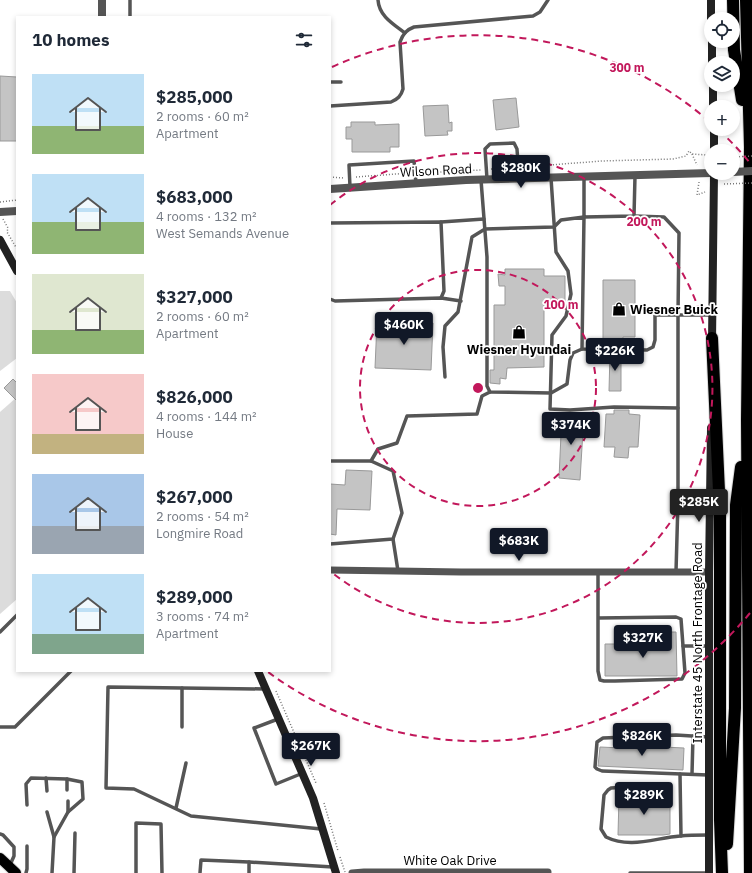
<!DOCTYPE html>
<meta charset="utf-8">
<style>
:root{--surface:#fff;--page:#f2f2f3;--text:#1f2937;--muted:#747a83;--accent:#111827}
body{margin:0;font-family:"IBM Plex Sans",sans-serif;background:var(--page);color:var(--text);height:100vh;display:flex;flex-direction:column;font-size:15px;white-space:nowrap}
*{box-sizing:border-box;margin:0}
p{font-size:13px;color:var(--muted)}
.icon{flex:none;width:22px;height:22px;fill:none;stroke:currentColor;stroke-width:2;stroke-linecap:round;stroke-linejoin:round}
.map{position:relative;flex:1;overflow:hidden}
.panel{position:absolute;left:16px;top:16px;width:315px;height:656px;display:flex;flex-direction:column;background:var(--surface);border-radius:0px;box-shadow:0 2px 6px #0003}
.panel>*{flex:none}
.controls{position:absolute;left:704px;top:12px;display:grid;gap:8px}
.controls a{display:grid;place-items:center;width:36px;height:36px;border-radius:50%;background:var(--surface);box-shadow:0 2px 6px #0003;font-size:20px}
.price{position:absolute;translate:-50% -34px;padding:0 9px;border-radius:4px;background:var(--accent);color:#fff;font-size:13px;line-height:26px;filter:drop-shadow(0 1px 2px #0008)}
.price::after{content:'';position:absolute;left:50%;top:24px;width:12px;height:9px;margin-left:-6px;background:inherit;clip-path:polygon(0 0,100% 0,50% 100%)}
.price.on{background:#222;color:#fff}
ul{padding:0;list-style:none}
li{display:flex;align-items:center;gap:12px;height:100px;padding:0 16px}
li span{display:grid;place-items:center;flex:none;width:112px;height:80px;border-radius:0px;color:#555}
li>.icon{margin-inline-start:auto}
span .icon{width:48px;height:48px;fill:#fffc;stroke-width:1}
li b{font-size:17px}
h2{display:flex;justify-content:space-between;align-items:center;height:48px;padding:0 16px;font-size:17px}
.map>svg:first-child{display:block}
.green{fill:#dcdcdc}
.building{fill:#c4c4c4;stroke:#999}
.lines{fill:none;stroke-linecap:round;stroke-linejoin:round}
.primary-casing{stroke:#dbdbdb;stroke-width:12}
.motorway-casing{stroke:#dbdbdb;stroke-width:14}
.path{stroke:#777;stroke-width:1.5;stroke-dasharray:1 2;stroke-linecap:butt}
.service{stroke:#555;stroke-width:3.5}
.minor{stroke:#555;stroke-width:7}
.tertiary{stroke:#555;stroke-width:8}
.secondary{stroke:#222;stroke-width:8}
.primary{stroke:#000;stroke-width:10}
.motorway{stroke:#000;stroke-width:12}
.path-bridge{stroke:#777;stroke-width:1.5;stroke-dasharray:1 2;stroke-linecap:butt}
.tertiary-bridge{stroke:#555;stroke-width:8}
.ring{fill:none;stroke:#c2185b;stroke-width:2;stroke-dasharray:7 5}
.labels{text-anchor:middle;stroke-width:3.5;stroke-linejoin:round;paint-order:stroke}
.street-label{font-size:13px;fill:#000;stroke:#fff}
.poi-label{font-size:13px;font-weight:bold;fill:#000;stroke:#fff;text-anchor:start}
.centre{fill:#c2185b;stroke:#fff;stroke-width:2}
.ring-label{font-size:12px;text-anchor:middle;font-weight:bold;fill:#c2185b;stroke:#fff;stroke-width:3.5;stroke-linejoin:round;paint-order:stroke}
</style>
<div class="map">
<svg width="752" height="873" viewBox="0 0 752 873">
<rect width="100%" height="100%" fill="#fff"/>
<!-- green -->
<g class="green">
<polygon points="0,291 10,291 17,303 17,358 0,371"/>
<polygon points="17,397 17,599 0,614 0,412"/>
</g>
<!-- building -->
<g class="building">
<polygon points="0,76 17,77 17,141 0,141"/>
<polygon points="516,98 519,127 496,130 493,100"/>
<polygon points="448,105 449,123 452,122 452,131 447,131 448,135 425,136 423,106"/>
<polygon points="351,122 375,122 375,125 399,124 399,147 390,147 390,152 352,152 352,139 346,139 346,127 351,127"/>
<polygon points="505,269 544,269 544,276 565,276 565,304 544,305 544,367 507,368 506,379 500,378 500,384 490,383 490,370 494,370 494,305 505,305 505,286 499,286 498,274 505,275"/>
<polygon points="603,280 635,280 635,337 623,337 623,345 621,345 621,346 603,345"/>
<polygon points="413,320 423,320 423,323 433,323 431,370 375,368 377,322 413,324"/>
<polygon points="610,353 621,353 621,391 609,391"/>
<polygon points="13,379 17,383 17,401 4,388"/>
<polygon points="614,410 629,410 629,414 640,415 638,447 629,447 628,458 614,457 615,447 604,447 606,414 614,414"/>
<polygon points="562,413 584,414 580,480 559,478"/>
<polygon points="346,470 372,471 370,510 337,509 336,535 330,534 330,484 345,485"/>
<polygon points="664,632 676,632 677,676 605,676 605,644 664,644"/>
<polygon points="622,745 684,748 683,770 598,766 600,747 622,748"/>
<polygon points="619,797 670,798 670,834 663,835 618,835"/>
</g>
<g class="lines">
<!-- primary casing -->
<g class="primary-casing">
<polyline id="primary" points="0,858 16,873"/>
</g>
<!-- motorway casing -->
<g class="motorway-casing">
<g id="motorway">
<polyline points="733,0 734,50 742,100"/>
<polyline points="746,0 750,147 747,420 750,873"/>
<polyline points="712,338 720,513 720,820 722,873"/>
<polyline points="727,844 735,708 736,505 741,467"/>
</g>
</g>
<!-- path -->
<g class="path">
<polyline points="692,154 697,165"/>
<polyline points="523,167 602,161 673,159 686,156 689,151 692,154 707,155"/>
<polyline points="491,169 513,167"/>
<path d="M420 173C427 172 433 168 440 172L481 170"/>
<polyline points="330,177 344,178"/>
<polyline points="356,177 410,173"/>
<polyline points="699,182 697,195 705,192"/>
<polyline points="0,202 17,200"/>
<polyline points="3,219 8,228 7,232 17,249"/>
<polyline points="276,691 316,783"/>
<polyline points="324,803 338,851"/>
<polyline points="340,857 345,872"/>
</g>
<!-- service -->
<g class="service">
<polyline points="130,0 130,17"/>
<path d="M378 0C379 16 393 24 405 33"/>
<polyline points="330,82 341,82"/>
<path d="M330 106 391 102C398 99 401 96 403 89L400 42C403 34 406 30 414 27L533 16 540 12 548 0"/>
<polyline points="551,178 556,252 568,271 571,294 566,316 552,335 550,409 570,410 614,407 678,408"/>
<polyline points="584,178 584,217 634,216 635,176"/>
<polyline points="487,179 485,149 490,144 514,143 517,149 519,178"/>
<polyline points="481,180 487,257 487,386 490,392 551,393 567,384 570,360 573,353 582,349"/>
<polyline points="350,187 349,165 414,161 416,183"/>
<polyline points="634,216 664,217 679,233 678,315 712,315"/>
<polyline points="441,222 484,219"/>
<polyline points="330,223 441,222 444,291 441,298"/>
<polyline points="330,299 335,301 441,298 461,301"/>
<polyline points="445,377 443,347 445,326 458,312 472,237 485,229 554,227 561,220 584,217 582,349 647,350 653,347 655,340 655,315 678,315 678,501 710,502"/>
<polyline points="330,461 371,461 378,449 397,443 407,416 477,414 482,396 490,392"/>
<polyline points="393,539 398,571"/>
<polyline points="330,544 393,539 402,513 393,471 371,461"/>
<polyline points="676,572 678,501"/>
<polyline points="598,618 676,617 681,619 685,673 682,679 615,681 604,681 600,680 598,671 598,572"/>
<polyline points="0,632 17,615"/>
<polyline points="683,646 708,646"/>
<polyline points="265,689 108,687 106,788 134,789 191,816 321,829"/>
<polyline points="278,719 254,728 276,784 303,773"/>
<polyline points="0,727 15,727 71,671"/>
<polyline points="182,727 182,688"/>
<polyline points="680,774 681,836"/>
<polyline points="692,774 693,736"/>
<polyline points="708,775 602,771 597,769 595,767 597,742 603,738 676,735 708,737"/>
<polyline points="46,778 47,791"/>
<polyline points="67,779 67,790"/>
<path d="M660 785 611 788 608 790 604 795 601 829 606 837C630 849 655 838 680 836 689 835 699 835 708 835"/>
<polyline points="27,805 26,784 31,778 67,779 82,782 83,799 68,812"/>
<polyline points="176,808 186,763"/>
<polyline points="47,812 54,837 52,873"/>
<polyline points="0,834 3,835 14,847 14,856 10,865"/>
<polyline points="54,837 68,812 68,801"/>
<polyline points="249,862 333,867"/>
<polyline points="26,873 27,869 27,846"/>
<polyline points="74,873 75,833"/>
<polyline points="136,873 136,823 161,824 162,873"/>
<polyline points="200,873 201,860 249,862 249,873"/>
<polyline points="630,873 709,873"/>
</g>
<!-- minor -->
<g class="minor">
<polyline points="330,570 461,572 709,572"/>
<polyline points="352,873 364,872 548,872"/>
</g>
<!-- tertiary -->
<g class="tertiary">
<polyline points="102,17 102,0"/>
<polyline points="330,189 466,180 711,173"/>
<polyline points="0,212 17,211"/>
</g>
<!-- secondary -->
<g class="secondary">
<polyline points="711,0 711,19"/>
<polyline points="712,41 712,63"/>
<polyline points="713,85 713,107"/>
<polyline points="714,129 714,151"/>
<polyline points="0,240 17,271"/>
<polyline points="712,342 714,173"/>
<polyline points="258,671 313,798 336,873"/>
<polyline points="709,873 709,572 711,428"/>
</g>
<!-- primary -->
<use href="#primary" class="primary"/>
<!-- motorway -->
<use href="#motorway" class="motorway"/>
<!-- path-bridge -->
<g class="path-bridge">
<polyline points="733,157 752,156"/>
<polyline points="724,184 752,183"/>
</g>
<!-- tertiary-bridge -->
<polyline class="tertiary-bridge" points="733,172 752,171"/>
</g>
<!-- distance rings -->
<g class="ring">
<circle cx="478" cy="388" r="118"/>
<path d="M330 205A235 235 0 1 1 330 571"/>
<path d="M750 613A353 353 0 0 1 268 672M332 67A353 353 0 0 1 710 122M719 130A353 353 0 0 1 750 163"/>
</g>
<!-- icons -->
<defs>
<g id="shop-bare" transform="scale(1.08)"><path d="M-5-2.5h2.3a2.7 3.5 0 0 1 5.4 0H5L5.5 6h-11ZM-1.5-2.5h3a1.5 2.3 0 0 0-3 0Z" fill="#000" stroke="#fff" stroke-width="2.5" paint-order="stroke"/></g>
</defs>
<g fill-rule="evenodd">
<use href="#shop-bare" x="619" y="309"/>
<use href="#shop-bare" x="519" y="332"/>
</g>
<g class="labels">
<!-- street labels -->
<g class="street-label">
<text transform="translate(436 170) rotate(-3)" y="5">Wilson Road</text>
<text transform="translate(697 643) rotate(-90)" y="5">Interstate 45 North Frontage Road</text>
<text x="450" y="865">White Oak Drive</text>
</g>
<!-- poi labels -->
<g class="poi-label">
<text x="630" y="314">Wiesner Buick</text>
<text x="519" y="354" text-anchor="middle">Wiesner Hyundai</text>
</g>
</g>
<circle cx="478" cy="388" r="6" class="centre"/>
<g class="ring-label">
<text x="627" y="72">300 m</text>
<text x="644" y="226">200 m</text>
<text x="561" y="309">100 m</text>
</g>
</svg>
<div class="controls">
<a><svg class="icon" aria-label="locate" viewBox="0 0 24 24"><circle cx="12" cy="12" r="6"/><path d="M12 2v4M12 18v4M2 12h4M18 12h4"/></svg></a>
<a><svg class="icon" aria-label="layers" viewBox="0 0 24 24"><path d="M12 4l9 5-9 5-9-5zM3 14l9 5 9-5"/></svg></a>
<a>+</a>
<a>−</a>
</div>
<b class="price" style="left:521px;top:189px">$280K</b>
<b class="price" style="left:404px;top:346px">$460K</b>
<b class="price" style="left:615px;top:372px">$226K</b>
<b class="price" style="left:571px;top:446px">$374K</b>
<b class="price on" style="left:699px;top:523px">$285K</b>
<b class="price" style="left:519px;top:562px">$683K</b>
<b class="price" style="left:643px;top:659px">$327K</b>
<b class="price" style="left:642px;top:757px">$826K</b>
<b class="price" style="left:311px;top:767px">$267K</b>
<b class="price" style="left:644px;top:816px">$289K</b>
<section class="panel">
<h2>10 homes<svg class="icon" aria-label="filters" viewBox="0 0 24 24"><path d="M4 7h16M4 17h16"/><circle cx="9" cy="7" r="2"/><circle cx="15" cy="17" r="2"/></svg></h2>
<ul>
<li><span style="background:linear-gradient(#bfe0f5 65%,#8fb573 0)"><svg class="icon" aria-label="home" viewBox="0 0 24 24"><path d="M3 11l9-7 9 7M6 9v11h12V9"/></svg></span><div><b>$285,000</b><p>2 rooms · 60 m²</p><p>Apartment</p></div></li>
<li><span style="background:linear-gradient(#bfe0f5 60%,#8fb573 0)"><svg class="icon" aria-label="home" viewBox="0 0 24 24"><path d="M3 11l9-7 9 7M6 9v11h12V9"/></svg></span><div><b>$683,000</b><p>4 rooms · 132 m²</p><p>West Semands Avenue</p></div></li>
<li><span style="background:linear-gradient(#dfe7d0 70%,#8fb573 0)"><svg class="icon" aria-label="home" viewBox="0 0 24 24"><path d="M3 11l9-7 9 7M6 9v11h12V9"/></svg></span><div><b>$327,000</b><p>2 rooms · 60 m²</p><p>Apartment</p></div></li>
<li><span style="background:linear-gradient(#f6c9c9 75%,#c2b280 0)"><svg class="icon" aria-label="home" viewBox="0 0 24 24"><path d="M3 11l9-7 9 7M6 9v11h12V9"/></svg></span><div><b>$826,000</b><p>4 rooms · 144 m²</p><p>House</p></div></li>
<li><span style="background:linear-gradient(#a9c7e8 65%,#9aa5b1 0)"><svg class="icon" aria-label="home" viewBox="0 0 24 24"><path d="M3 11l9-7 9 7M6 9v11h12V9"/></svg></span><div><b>$267,000</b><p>2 rooms · 54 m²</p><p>Longmire Road</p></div></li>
<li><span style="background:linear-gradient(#bfe0f5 75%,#7fa58c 0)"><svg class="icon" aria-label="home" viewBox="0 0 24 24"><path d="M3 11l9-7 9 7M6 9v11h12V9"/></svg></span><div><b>$289,000</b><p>3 rooms · 74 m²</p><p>Apartment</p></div></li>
</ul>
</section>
</div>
